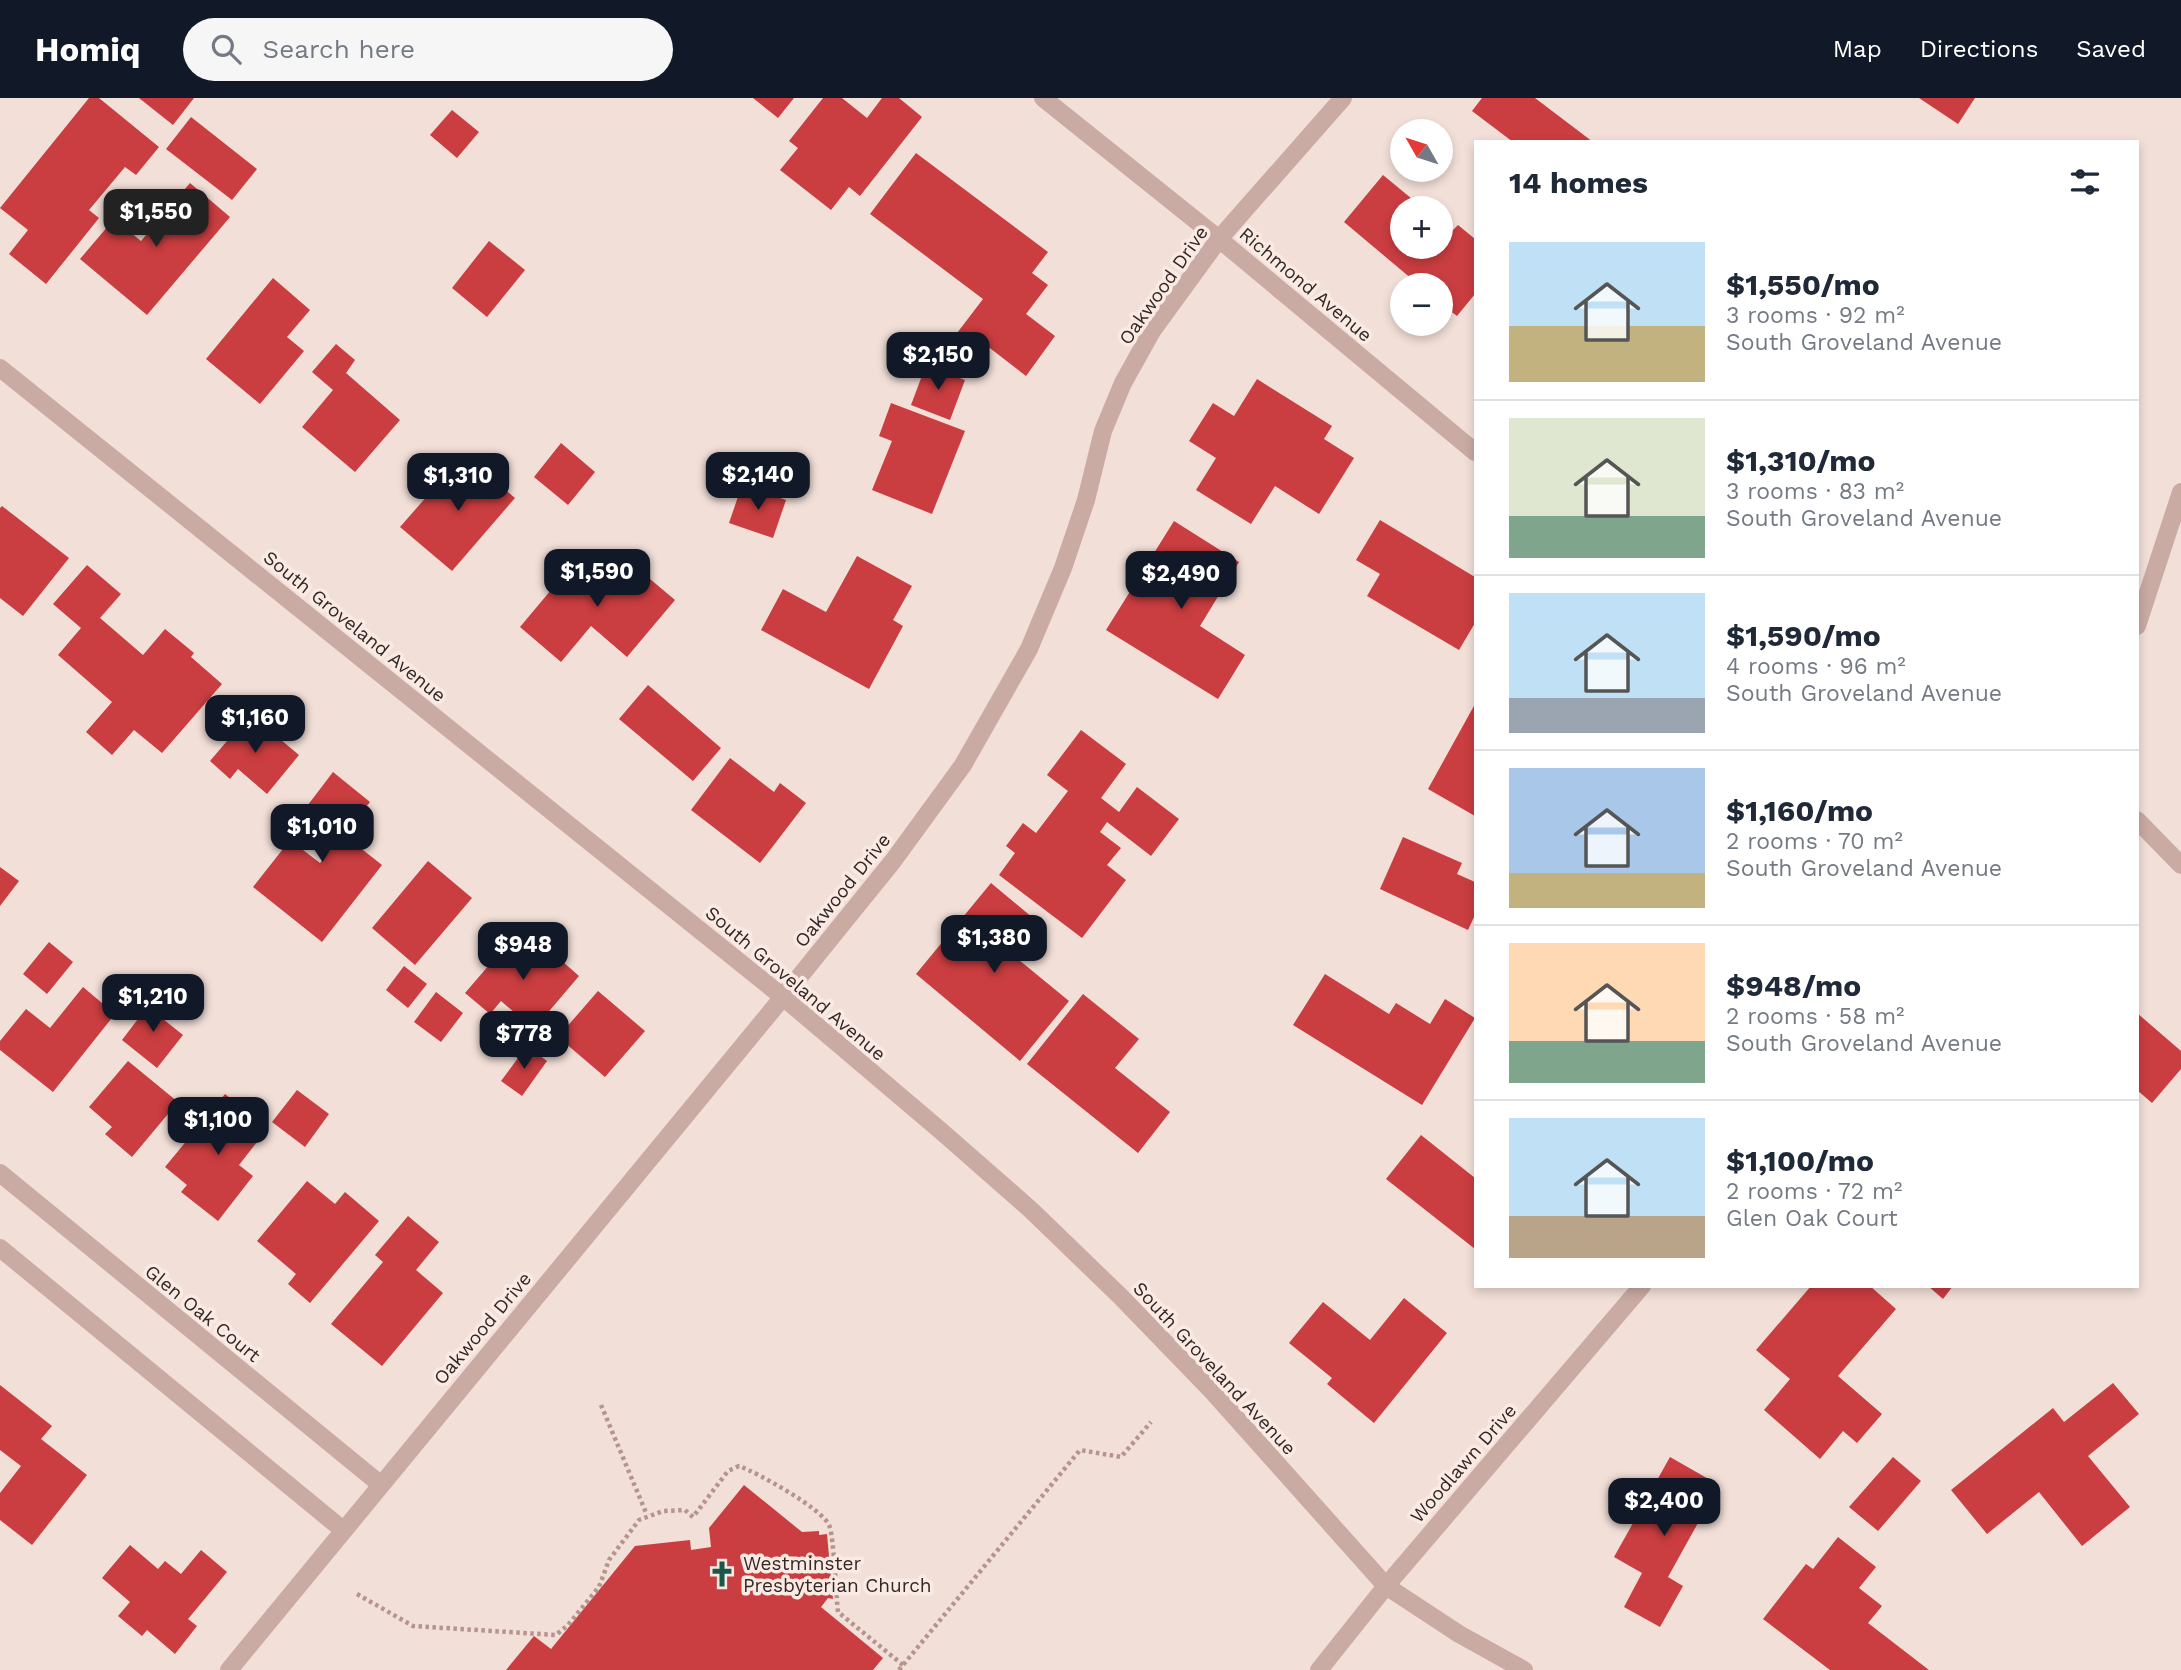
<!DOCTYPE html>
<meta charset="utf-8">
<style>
:root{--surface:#fff;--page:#f6f6f7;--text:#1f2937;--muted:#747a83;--line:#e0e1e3;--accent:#111827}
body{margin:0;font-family:"Work Sans",sans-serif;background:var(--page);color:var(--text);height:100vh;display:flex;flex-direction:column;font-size:26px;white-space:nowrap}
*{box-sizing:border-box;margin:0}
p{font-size:23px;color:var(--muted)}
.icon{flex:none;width:38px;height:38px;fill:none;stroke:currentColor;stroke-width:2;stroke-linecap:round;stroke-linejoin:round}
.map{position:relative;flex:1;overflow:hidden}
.details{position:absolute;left:1474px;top:42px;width:665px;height:1148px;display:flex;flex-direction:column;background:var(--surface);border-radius:0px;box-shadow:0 4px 10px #0003}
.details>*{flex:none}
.needle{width:46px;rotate:309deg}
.fabs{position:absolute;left:1390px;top:21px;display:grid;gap:14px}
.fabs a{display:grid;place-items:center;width:63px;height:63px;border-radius:50%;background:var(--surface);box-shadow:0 4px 10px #0003;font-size:35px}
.price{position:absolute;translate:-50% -60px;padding:0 16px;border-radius:14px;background:var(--accent);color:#fff;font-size:23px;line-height:46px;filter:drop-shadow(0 2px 4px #0008)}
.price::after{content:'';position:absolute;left:50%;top:42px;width:21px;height:16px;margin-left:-10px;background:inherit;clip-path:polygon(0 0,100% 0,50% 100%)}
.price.on{background:#222;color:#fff}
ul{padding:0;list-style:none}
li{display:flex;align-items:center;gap:21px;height:175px;padding:0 35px}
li+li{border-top:2px solid var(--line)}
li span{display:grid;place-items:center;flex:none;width:196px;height:140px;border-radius:0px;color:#555}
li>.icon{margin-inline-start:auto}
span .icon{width:84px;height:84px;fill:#fffc;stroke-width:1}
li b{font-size:30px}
h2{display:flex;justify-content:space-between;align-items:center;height:84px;padding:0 35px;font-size:30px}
header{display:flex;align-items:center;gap:42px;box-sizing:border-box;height:98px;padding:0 35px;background:var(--accent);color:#fff}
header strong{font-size:33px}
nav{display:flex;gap:38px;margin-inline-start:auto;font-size:24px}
.search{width:490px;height:63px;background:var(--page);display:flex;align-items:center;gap:18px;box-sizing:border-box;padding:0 24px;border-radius:38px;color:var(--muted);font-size:26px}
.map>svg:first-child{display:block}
.building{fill:#ca3d40}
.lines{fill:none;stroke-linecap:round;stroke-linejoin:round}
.path{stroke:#b6948e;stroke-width:4.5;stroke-dasharray:3.5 3.5;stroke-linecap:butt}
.minor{stroke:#caaba3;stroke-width:18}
.labels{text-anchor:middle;stroke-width:7;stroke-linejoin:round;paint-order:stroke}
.street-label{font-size:19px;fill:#352626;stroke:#f9eae4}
.poi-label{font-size:19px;fill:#352626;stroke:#f9eae4;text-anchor:start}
</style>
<header>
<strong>Homiq</strong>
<div class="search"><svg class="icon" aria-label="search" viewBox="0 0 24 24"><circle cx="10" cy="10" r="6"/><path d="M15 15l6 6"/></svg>Search here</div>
<nav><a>Map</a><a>Directions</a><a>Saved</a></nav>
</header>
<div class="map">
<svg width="2181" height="1572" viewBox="0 0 2181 1572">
<rect width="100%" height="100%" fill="#f2dfd8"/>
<!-- building -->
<g class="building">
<polygon points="89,0 99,0 159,49 136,77 125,69 89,112 99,120 46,186 9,156 28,132 0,110"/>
<polygon points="139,0 194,0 173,27"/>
<polygon points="753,0 794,0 778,20"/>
<polygon points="823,0 842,0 867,20 882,0 899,0 922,19 860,98 849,89 831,112 780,72 798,50 789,43"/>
<polygon points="1482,0 1535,0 1593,44 1513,44 1472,13"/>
<polygon points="1919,0 1975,0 1958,26"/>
<polygon points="452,12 479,34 457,60 430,37"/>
<polygon points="191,19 257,71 232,102 166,51"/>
<polygon points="916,55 1048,154 1032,175 1048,187 1026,216 1055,238 1026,278 982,244 975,254 954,239 983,201 870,116"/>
<polygon points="1383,77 1423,110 1402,110 1402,149 1440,149 1440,125 1451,134 1458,127 1475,141 1475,196 1457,218 1440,205 1440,187 1419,187 1344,124"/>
<polygon points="190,85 230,119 147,217 80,161 114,121 141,143"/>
<polygon points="489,143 525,172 487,219 452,190"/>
<polygon points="273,180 310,212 287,239 304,253 260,306 206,261"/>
<polygon points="336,246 355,262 346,275 400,322 355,374 302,329 333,292 312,274"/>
<polygon points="926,267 965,282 950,322 911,307"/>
<polygon points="1257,281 1332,328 1324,341 1354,360 1319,416 1275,388 1251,426 1196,392 1216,360 1189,343 1213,305 1234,318"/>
<polygon points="891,305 965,333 932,416 872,392 892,343 879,338"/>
<polygon points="561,345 595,374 568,407 534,379"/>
<polygon points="464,356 515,400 452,473 400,429"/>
<polygon points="742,387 786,402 773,440 729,425"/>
<polygon points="2,408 69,460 23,518 0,500 0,410"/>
<polygon points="1380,422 1475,479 1475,525 1459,552 1367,498 1380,476 1356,462"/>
<polygon points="1174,423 1239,464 1200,528 1245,557 1218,601 1106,532"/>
<polygon points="582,455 615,483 631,465 675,502 627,559 591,528 561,564 520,529"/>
<polygon points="857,458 912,488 893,522 903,528 869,591 761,532 783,491 826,514"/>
<polygon points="87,467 121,496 100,520 143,557 165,531 194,555 191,559 222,586 162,655 134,632 112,657 86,634 112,604 58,557 81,530 53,506"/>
<polygon points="648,587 721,650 693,683 619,621"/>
<polygon points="1475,606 1475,718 1428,691"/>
<polygon points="250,616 299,657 267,696 238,671 230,681 210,663"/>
<polygon points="1081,632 1126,666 1101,700 1119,714 1137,689 1179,721 1151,758 1107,724 1100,734 1121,750 1107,767 1126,782 1082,840 999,777 1015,755 1006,748 1023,725 1036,735 1068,693 1047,677"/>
<polygon points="730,660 774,694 780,685 806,705 760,765 691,712"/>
<polygon points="333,674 370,704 344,737 382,767 322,844 253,789 290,742 320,765 337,744 301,716"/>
<polygon points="1403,739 1462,765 1457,776 1475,784 1475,817 1468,832 1380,791"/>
<polygon points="428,763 472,800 415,867 372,830"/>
<polygon points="0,769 19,783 0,808"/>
<polygon points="991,785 1033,820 1007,852 1069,903 1020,963 916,876"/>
<polygon points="515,837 538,856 545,848 579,878 534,931 501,903 490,916 465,895"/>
<polygon points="49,844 73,864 47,896 23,876"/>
<polygon points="404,868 427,886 408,910 386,892"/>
<polygon points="1325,876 1389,916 1396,905 1430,926 1445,901 1475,920 1422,1007 1293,927"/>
<polygon points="83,889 115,916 53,994 0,952 0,943 26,911 50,930"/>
<polygon points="598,893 645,933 605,979 558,939"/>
<polygon points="436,894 463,915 441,944 414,924"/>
<polygon points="1083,896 1139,941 1115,970 1170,1014 1138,1055 1027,966"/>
<polygon points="154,900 170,913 163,921 183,937 157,970 122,942"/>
<polygon points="2137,915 2181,953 2181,971 2152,1005 2137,992"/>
<polygon points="527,948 547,963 522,998 501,983"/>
<polygon points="128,963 178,1004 132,1059 105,1036 112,1029 89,1009"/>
<polygon points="297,992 329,1016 305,1049 272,1024"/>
<polygon points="225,996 268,1030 239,1067 253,1078 218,1123 181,1094 187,1087 165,1069"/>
<polygon points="1421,1037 1475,1080 1475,1151 1386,1081"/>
<polygon points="307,1083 335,1106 345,1094 379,1123 310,1205 288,1186 296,1176 257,1143"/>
<polygon points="408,1118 439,1144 416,1172 443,1195 382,1268 331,1226 383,1164 375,1157"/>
<polygon points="1811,1188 1870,1188 1896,1211 1838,1278 1882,1316 1857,1345 1843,1333 1820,1361 1764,1312 1790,1281 1756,1252"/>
<polygon points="1928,1188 1953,1188 1943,1201"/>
<polygon points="1404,1200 1447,1235 1374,1325 1327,1286 1332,1280 1289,1245 1323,1204 1370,1242"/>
<polygon points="2113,1285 2139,1316 2088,1358 2130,1409 2082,1448 2039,1394 1987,1436 1951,1392 2053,1310 2064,1324"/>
<polygon points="0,1287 52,1328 41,1341 87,1377 32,1447 0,1422 0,1395 21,1368 0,1352"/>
<polygon points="1670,1359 1719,1387 1668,1479 1683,1488 1660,1529 1624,1509 1642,1475 1614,1459"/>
<polygon points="1893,1359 1921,1383 1878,1433 1849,1409"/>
<polygon points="744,1387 802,1434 819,1433 819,1437 827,1436 833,1501 828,1500 821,1509 883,1560 873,1572 506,1572 534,1538 551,1551 635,1448 690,1442 691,1452 711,1449 709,1430"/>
<polygon points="1838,1439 1876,1469 1859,1490 1882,1508 1868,1525 1929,1572 1830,1572 1763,1521 1806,1466 1813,1471"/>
<polygon points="130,1447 158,1471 165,1463 181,1476 201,1452 227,1474 188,1521 197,1528 175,1556 147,1532 142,1538 118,1518 130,1504 102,1480"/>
</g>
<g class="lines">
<!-- path -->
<g class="path">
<polyline points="601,1307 647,1417"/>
<path d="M357 1496 413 1528 556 1537 568 1527 599 1489 609 1462 639 1422 663 1413 685 1412 693 1419 728 1373 739 1368C758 1375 821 1410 829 1427 834 1437 836 1499 838 1514L903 1567"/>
<polyline points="899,1572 1080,1352 1121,1359 1151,1324"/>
</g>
<!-- minor -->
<g class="minor">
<polyline points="1043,0 1219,141 1475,354"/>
<polyline points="0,270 783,899 941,1033 1031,1112 1120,1198 1212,1293 1386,1488 1459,1536 1524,1572"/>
<polyline points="2137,528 2181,394"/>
<polyline points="2137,722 2181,767"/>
<polyline points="0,1075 380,1386"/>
<polyline points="0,1150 343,1432"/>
<polyline points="229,1572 783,899 893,763 963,667 1029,551 1063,470 1086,402 1103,333 1123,285 1152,233 1219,141 1343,0"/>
<polyline points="1319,1572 1386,1488 1642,1188"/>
</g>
</g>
<!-- icons -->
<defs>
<g id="church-bare" transform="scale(2.1)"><path d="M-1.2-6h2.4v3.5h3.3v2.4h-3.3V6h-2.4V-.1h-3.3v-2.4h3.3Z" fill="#1a574b" stroke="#f9eae4" stroke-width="2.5" paint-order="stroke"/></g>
</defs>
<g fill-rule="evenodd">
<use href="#church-bare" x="722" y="1476"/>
</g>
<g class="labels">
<!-- street labels -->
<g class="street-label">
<text transform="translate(1306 186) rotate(40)" y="7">Richmond Avenue</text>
<text transform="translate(1163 187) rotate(-55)" y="7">Oakwood Drive</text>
<text transform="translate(355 528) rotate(39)" y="7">South Groveland Avenue</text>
<text transform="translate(842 792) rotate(-51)" y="7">Oakwood Drive</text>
<text transform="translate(796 885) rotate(40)" y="7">South Groveland Avenue</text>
<text transform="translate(203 1215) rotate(39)" y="7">Glen Oak Court</text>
<text transform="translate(482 1230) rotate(-50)" y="7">Oakwood Drive</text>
<text transform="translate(1215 1270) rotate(47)" y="7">South Groveland Avenue</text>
<text transform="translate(1463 1365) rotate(-49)" y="7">Woodlawn Drive</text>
</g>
<!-- poi labels -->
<g class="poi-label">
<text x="743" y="1472">Westminster<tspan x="743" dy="22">Presbyterian Church</tspan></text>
</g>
</g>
</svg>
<div class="fabs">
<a><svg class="needle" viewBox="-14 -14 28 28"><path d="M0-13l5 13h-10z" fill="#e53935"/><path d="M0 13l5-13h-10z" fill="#747a83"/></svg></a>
<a>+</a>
<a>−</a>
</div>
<b class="price on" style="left:156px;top:151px">$1,550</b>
<b class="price" style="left:938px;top:294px">$2,150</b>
<b class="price" style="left:758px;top:414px">$2,140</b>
<b class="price" style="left:458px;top:415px">$1,310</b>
<b class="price" style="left:597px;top:511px">$1,590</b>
<b class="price" style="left:1181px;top:513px">$2,490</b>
<b class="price" style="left:255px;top:657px">$1,160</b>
<b class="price" style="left:322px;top:766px">$1,010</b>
<b class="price" style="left:994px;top:877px">$1,380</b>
<b class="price" style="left:523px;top:884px">$948</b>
<b class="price" style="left:153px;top:936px">$1,210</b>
<b class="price" style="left:524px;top:973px">$778</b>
<b class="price" style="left:218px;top:1059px">$1,100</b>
<b class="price" style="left:1664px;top:1440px">$2,400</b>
<section class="details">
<h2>14 homes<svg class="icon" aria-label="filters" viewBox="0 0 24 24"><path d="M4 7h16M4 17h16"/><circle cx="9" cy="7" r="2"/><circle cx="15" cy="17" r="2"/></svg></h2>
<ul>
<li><span style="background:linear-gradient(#bfe0f5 60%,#c2b280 0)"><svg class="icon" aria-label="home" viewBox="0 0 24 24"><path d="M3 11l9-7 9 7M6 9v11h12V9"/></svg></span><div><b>$1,550/mo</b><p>3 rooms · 92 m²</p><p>South Groveland Avenue</p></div></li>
<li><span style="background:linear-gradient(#dfe7d0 70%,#7fa58c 0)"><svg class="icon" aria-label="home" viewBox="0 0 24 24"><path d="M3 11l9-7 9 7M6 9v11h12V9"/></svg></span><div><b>$1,310/mo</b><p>3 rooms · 83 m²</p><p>South Groveland Avenue</p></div></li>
<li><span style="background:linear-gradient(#bfe0f5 75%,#9aa5b1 0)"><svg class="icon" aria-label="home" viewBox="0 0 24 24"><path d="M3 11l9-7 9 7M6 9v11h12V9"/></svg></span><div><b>$1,590/mo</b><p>4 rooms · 96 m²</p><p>South Groveland Avenue</p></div></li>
<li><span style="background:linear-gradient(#a9c7e8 75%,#c2b280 0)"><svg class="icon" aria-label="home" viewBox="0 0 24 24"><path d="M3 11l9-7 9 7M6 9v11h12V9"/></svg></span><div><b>$1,160/mo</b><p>2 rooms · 70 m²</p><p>South Groveland Avenue</p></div></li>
<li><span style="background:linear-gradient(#ffd9b3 70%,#7fa58c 0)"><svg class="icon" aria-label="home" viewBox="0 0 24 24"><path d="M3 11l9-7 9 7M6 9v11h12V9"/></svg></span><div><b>$948/mo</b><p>2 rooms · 58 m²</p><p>South Groveland Avenue</p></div></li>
<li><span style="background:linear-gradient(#bfe0f5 70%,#b9a48a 0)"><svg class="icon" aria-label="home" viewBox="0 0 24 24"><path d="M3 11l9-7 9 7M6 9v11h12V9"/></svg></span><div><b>$1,100/mo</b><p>2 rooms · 72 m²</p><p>Glen Oak Court</p></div></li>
</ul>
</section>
</div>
